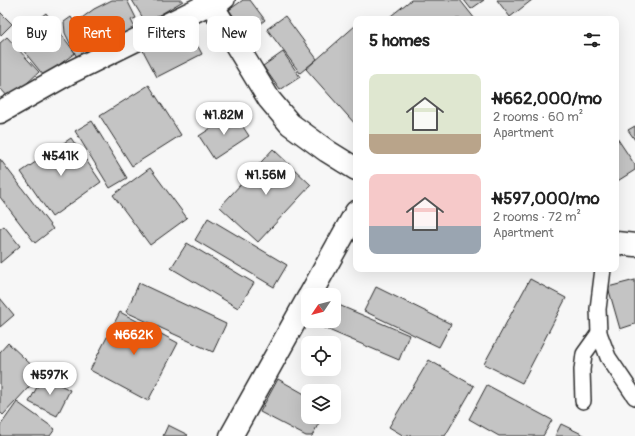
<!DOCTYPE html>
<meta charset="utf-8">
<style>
:root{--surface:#fff;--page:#f2f2f2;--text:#222;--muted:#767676;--accent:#ea580c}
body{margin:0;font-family:Pangolin,sans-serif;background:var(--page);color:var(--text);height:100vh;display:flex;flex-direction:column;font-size:15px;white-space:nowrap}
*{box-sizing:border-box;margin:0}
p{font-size:13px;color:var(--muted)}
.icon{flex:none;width:22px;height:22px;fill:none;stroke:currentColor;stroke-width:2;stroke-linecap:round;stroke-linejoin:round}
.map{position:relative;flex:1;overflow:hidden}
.panel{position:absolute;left:353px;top:16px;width:266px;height:256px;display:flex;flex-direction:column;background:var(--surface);border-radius:8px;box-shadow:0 4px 16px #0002}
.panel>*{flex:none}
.hud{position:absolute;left:12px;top:16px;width:281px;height:36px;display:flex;gap:8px}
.needle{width:26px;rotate:235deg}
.fabs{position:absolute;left:301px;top:288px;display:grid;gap:8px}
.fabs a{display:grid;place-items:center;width:40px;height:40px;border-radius:8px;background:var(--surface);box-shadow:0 4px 16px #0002;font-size:20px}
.price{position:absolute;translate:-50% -34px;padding:0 9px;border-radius:14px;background:#fff;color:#222;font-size:13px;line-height:26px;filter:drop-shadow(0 1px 2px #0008)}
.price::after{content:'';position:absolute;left:50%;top:24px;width:12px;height:9px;margin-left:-6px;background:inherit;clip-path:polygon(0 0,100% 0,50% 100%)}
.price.active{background:var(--accent);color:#fff}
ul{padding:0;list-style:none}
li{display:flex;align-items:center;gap:12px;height:100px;padding:0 16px}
li span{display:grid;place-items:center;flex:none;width:112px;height:80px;border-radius:8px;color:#555}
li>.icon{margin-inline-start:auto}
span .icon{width:48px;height:48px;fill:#fffc;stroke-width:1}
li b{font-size:17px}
h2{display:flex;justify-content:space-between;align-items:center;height:48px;padding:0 16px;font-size:17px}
.chip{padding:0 14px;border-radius:8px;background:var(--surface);box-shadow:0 4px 16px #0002;font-size:14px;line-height:36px}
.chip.active{background:var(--accent);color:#fff}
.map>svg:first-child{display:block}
.building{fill:#c4c4c4;stroke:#2b2b2b}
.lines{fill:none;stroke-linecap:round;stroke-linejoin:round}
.service-casing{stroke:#2b2b2b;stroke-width:18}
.minor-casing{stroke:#2b2b2b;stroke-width:25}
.service{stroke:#fff;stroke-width:15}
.minor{stroke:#fff;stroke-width:22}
</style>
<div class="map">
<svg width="635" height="436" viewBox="0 0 635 436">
<rect width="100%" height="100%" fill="#f7f7f7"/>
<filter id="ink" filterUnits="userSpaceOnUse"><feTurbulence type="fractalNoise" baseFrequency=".025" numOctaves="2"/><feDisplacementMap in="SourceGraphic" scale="8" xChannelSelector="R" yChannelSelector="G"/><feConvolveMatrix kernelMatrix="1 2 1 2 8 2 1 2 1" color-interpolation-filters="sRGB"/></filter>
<g filter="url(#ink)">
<!-- building -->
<g class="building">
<polygon points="112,0 127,0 136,18 131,20 139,36 80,64 65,33 64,22 71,17 75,23 94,9"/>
<polygon points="132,0 183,0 183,1 146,23"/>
<polygon points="243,0 250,0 265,20 247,34 229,10"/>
<polygon points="411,0 460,0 475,19 387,19"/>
<polygon points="464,0 484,0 471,9"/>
<polygon points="497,0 532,0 510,17"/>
<polygon points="0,12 12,24 0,36"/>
<polygon points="46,13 75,53 44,76 13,38"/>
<polygon points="285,16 317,59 300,73 267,29"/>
<polygon points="184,20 202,54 157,77 139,43"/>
<polygon points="356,25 356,125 306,69"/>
<polygon points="7,37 39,72 10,99 0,88 0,43"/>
<polygon points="283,52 300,77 280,90 263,66"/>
<polygon points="149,85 181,135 132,166 100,116"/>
<polygon points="234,113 249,136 214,159 199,136"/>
<polygon points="92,121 127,178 110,188 75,131"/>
<polygon points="635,126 635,140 628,130"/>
<polygon points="71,138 101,182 52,217 21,172"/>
<polygon points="617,138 635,165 635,170 616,182 616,139"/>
<polygon points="273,149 311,185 258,242 220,207"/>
<polygon points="0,159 53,229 35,243 0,197"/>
<polygon points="150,168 187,218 150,245 113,195"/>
<polygon points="208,218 287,265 274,287 195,240"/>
<polygon points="4,226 20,246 0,263 0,229"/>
<polygon points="187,243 254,283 238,308 171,268"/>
<polygon points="530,279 566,298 522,383 484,364"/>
<polygon points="635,280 635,324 620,329 608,287"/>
<polygon points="139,283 226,324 213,352 126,312"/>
<polygon points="376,287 451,324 439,347 364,311"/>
<polygon points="0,298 14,315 0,327"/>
<polygon points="334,303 409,335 399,360 312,323 313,321 334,321"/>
<polygon points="120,312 178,343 148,401 90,370"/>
<polygon points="8,343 41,374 3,415 0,412 0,352"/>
<polygon points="429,360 474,386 445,436 404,436 389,427"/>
<polygon points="43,376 70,390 57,416 29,402"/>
<polygon points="278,379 308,396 308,417 322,417 312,436 306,436 260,412"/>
<polygon points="487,385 552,420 543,436 499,436 469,419"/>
<polygon points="17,402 55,429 50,436 0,436 0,426"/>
<polygon points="561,424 586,436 555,436"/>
<polygon points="168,425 188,435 187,436 163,436"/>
</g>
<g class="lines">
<!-- service casing -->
<g class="service-casing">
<g id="service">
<polyline points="215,10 227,0"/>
<polyline points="603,269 598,309 599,333 608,357 635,397"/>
<polyline points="583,401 582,370 584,354 599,333"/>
</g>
</g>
<!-- minor casing -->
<g class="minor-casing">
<g id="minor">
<polyline points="209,0 269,99 290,124 327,151 356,169"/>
<polyline points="0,112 69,73 211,3"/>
<polyline points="616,243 635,245"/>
<polyline points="310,295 356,212"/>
<polyline points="231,436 308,298"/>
</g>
</g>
<!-- service -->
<use href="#service" class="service"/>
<!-- minor -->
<use href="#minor" class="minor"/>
</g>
</g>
</svg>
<div class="fabs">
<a><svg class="needle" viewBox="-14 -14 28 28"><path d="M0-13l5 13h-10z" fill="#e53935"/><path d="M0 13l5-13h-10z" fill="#767676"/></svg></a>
<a><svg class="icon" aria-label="locate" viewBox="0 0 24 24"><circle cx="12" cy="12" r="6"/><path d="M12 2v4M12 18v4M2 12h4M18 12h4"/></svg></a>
<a><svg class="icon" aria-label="layers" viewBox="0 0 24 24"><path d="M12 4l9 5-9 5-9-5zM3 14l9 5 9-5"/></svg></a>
</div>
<b class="price" style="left:224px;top:136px">₦1.82M</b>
<b class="price" style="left:61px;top:177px">₦541K</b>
<b class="price" style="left:266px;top:196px">₦1.56M</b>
<b class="price active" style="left:134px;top:356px">₦662K</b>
<b class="price" style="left:50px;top:396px">₦597K</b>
<div class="hud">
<a class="chip">Buy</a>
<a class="chip active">Rent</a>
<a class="chip">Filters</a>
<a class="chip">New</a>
</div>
<section class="panel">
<h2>5 homes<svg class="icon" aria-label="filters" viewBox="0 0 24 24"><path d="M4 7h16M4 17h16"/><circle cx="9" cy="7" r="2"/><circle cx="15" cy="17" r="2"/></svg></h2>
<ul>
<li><span style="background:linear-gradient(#dfe7d0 75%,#b9a48a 0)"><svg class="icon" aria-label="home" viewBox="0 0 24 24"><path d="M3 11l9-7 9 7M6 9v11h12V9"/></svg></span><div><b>₦662,000/mo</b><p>2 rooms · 60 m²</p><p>Apartment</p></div></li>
<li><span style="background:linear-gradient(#f6c9c9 65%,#9aa5b1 0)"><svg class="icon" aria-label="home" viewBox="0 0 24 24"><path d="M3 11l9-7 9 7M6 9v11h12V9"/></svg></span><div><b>₦597,000/mo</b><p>2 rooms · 72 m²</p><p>Apartment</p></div></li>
</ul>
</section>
</div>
